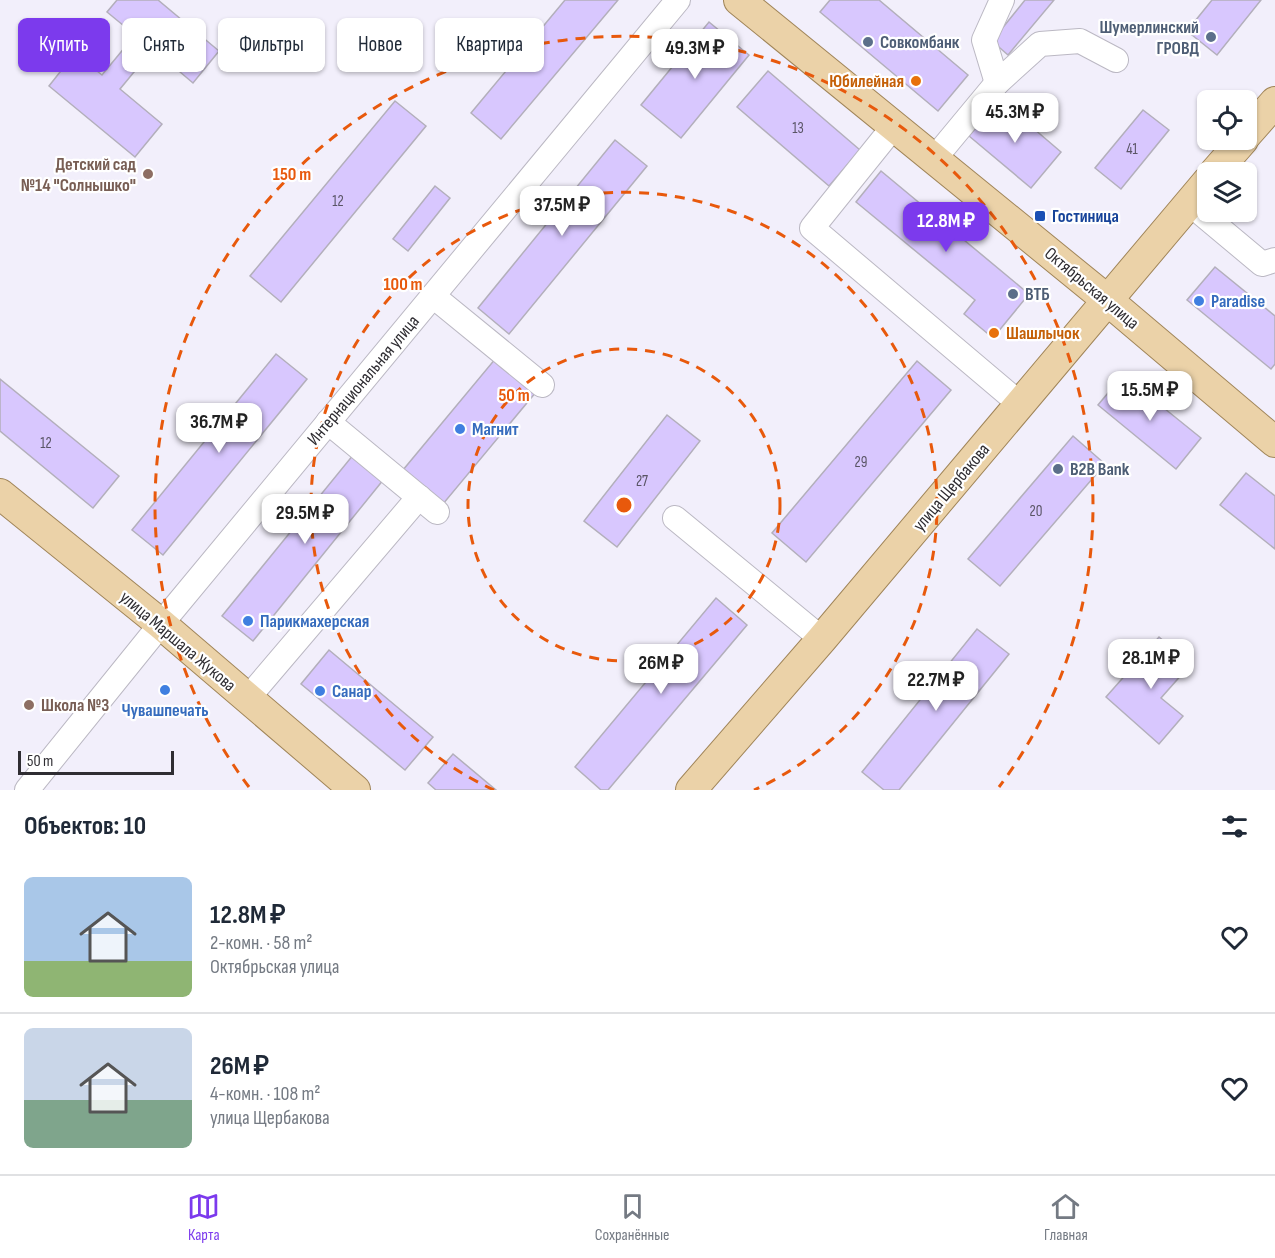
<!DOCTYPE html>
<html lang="ru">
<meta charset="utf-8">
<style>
:root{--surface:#fff;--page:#f2f2f3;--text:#1f2937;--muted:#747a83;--line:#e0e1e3;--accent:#7c3aed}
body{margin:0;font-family:"Sofia Sans Condensed",sans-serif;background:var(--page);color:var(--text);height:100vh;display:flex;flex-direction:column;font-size:22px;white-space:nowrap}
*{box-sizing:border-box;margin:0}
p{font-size:20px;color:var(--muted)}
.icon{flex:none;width:33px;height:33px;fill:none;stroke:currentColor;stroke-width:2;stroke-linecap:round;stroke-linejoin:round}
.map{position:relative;height:790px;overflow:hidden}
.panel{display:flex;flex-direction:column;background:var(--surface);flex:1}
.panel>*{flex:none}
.top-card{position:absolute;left:18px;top:18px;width:600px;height:54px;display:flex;gap:12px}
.controls{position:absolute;left:1197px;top:90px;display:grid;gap:12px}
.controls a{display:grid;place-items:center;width:60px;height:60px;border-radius:9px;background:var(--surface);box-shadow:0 2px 4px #0004;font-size:30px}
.scale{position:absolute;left:18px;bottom:15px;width:156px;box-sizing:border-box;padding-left:6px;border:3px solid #2f2d32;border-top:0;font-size:16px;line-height:21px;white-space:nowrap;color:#2f2d32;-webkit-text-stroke:4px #fff;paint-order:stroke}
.price{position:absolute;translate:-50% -51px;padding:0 14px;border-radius:12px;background:#fff;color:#222;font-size:20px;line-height:39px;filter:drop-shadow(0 2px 3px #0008)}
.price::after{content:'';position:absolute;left:50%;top:36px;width:18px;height:14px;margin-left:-9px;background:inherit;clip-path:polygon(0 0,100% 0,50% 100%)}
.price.current{background:var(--accent);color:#fff}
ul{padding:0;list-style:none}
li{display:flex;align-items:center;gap:18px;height:150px;padding:0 24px}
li+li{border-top:2px solid var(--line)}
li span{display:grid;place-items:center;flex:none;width:168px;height:120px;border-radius:9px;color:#555}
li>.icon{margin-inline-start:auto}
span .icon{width:72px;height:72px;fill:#fffc;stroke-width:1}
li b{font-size:26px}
h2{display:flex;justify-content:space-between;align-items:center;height:72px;padding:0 24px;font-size:26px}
.tag{padding:0 21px;border-radius:9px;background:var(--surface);box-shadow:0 2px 4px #0004;font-size:21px;line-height:54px}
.tag.current{background:var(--accent);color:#fff}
.tab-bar{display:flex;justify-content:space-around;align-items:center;height:84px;border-top:2px solid var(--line);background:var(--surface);font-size:16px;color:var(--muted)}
.tab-bar a{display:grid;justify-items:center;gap:3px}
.tab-bar .current{color:var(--accent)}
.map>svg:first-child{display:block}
.building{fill:#d8c7fe;stroke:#b3afbb;stroke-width:1.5}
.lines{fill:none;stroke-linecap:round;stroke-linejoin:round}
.minor-casing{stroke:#bbb8c3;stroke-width:26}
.major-casing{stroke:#a08559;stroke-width:32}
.minor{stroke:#fff;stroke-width:24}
.major{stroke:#ebd2a8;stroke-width:30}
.ring{fill:none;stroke:#e8590c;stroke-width:3;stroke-dasharray:10 8}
.service-dot{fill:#5c6f8a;stroke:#fff;stroke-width:2}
.food-dot{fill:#e8710a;stroke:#fff;stroke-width:2}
.education-dot{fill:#8d6e63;stroke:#fff;stroke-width:2}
.transit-dot{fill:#1a4fb4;stroke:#fff;stroke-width:2}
.shop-dot{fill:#3f7fe0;stroke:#fff;stroke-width:2}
.labels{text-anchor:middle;stroke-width:4.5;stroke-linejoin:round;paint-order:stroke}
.number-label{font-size:15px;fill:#595465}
.service-label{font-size:18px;font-weight:bold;fill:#4e5e75;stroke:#fff;text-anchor:start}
.food-label{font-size:18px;font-weight:bold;fill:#c56008;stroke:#fff;text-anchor:end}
.education-label{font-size:18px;font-weight:bold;fill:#785e54;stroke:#fff;text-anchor:end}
.transit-label{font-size:18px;font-weight:bold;fill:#164399;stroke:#fff;text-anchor:start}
.street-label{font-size:18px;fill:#2f2d32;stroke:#fff}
.shop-label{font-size:18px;font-weight:bold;fill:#366cbe;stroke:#fff;text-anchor:start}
.centre{fill:#e8590c;stroke:#fff;stroke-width:3}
.ring-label{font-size:18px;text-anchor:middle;font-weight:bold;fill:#e8590c;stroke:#fff;stroke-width:4.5;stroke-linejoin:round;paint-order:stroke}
</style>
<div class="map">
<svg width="1275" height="790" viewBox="0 0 1275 790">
<rect width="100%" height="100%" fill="#f2effb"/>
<!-- building -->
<g class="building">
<polygon points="117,0 158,0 219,51 193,83 153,49 120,89 162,124 135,157 49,86 75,53 102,75 135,35 107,12"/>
<polygon points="565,0 618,0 501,139 471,113"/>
<polygon points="830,0 879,0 968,75 938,111 820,12"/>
<polygon points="1025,0 1054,0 1008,55 992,41"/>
<polygon points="1212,0 1261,0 1217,55 1187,31"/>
<polygon points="709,22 749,55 681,138 641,105"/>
<polygon points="768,71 860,150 829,186 737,107"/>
<polygon points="999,99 1061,152 1031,188 969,136"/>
<polygon points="395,101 426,126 281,302 250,276"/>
<polygon points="1143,110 1169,130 1121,189 1095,168"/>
<polygon points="615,140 647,166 509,334 478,308"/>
<polygon points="881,171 1029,294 993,338 964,314 975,300 856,202"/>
<polygon points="435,186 450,198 408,251 393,239"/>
<polygon points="1215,267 1275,316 1275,364 1271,369 1187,300"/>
<polygon points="276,354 307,379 163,555 132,530"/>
<polygon points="496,358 536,392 443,504 403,470"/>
<polygon points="917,361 951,390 806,562 772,533"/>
<polygon points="1123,375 1201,438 1176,469 1098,405"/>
<polygon points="0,379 119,476 93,508 0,431"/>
<polygon points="667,415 700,441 617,547 584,521"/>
<polygon points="1073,436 1105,464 1000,586 968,559"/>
<polygon points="358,449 388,474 253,641 222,616"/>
<polygon points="1246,473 1275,496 1275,549 1220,505"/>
<polygon points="716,598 747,625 608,790 601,790 575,767"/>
<polygon points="977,629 1009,654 899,790 884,790 862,772"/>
<polygon points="1159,637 1191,664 1161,698 1183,716 1159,744 1106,697"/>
<polygon points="329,650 433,737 405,770 301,684"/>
<polygon points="453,754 496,790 436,790 428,783"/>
</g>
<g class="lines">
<!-- minor casing -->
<g class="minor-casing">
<g id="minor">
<polyline points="997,83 984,40 1002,0"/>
<polyline points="894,126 812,228 1020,404"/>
<polyline points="934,159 997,83 1040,44 1080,41 1116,60"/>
<polyline points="1189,203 1262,264 1275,260"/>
<polyline points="433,296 542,385"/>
<polyline points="328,422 437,512"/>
<polyline points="675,518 822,639"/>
<polyline points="247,699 419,497"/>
<polyline points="27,790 161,624 678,0"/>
</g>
</g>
<!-- major casing -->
<g class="major-casing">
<g id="major">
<polyline points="739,0 1106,299 1275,442"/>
<polyline points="1246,135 1275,102"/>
<polyline points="1215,172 1243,140"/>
<polyline points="0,494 161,624 355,790"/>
<polyline points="691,790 822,639 1208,181"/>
</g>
</g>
<!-- minor -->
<use href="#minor" class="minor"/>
<!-- major -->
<use href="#major" class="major"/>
</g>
<!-- distance rings -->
<g class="ring">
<circle cx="624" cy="505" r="156"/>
<path d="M494 790A313 313 0 1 1 754 790"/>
<path d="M249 787A469 469 0 1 1 999 787"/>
</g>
<!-- markers -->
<g class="service-dot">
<circle cx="1211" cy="37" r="6"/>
<circle cx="868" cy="42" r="6"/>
<circle cx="1013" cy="294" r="6"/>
<circle cx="1058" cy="469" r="6"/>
</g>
<g class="food-dot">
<circle cx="916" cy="81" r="6"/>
<circle cx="994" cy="333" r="6"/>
</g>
<g class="education-dot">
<circle cx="148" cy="174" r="6"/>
<circle cx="29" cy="705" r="6"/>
</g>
<rect class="transit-dot" x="1034" y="210" width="12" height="12" rx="3"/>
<g class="shop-dot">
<circle cx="1199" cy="301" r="6"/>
<circle cx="460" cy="429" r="6"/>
<circle cx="248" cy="621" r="6"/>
<circle cx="165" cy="690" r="6"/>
<circle cx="320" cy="691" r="6"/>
</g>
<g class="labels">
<!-- number labels -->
<g class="number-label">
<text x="798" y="133">13</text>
<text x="1132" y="154">41</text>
<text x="338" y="206">12</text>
<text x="46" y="448">12</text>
<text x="861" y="467">29</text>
<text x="642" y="486">27</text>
<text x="1036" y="516">20</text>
</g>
<!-- service labels -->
<g class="service-label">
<text x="1199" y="33" text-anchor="end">Шумерлинский<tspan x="1199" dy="21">ГРОВД</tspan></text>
<text x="880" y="48">Совкомбанк</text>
<text x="1025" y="300">ВТБ</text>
<text x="1070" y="475">B2B Bank</text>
</g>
<!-- food labels -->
<g class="food-label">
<text x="904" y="87">Юбилейная</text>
<text x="1006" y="339" text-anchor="start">Шашлычок</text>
</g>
<!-- education labels -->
<g class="education-label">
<text x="136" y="170">Детский сад<tspan x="136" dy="21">№14 "Солнышко"</tspan></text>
<text x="41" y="711" text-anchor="start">Школа №3</text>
</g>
<!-- transit labels -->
<g class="transit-label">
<text x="1052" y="222">Гостиница</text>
</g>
<!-- street labels -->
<g class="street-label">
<text transform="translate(1092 288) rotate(40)" y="6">Октябрьская улица</text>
<text transform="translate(363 380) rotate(-50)" y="6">Интернациональная улица</text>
<text transform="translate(951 487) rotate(-50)" y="6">улица Щербакова</text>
<text transform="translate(178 641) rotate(40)" y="6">улица Маршала Жукова</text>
</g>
<!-- shop labels -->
<g class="shop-label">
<text x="1211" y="307">Paradise</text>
<text x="472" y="435">Магнит</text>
<text x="260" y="627">Парикмахерская</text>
<text x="332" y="697">Санар</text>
<text x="165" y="716" text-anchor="middle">Чувашпечать</text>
</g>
</g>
<circle cx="624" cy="505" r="9" class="centre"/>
<g class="ring-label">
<text x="292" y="180">150 m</text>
<text x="403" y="290">100 m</text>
<text x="514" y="401">50 m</text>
</g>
</svg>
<div class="controls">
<a><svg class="icon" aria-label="locate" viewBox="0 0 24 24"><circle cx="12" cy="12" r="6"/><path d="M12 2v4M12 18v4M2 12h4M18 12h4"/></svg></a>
<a><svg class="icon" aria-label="layers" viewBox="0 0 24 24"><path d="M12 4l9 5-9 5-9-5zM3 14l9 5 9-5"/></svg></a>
</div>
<div class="scale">50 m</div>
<b class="price" style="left:695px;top:80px">49.3M ₽</b>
<b class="price" style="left:1015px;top:144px">45.3M ₽</b>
<b class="price" style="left:562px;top:237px">37.5M ₽</b>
<b class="price current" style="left:946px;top:253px">12.8M ₽</b>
<b class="price" style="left:1150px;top:422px">15.5M ₽</b>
<b class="price" style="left:219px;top:454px">36.7M ₽</b>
<b class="price" style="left:305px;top:545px">29.5M ₽</b>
<b class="price" style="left:1151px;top:690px">28.1M ₽</b>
<b class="price" style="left:661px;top:695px">26M ₽</b>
<b class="price" style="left:936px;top:712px">22.7M ₽</b>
<div class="top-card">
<a class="tag current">Купить</a>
<a class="tag">Снять</a>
<a class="tag">Фильтры</a>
<a class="tag">Новое</a>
<a class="tag">Квартира</a>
</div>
</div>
<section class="panel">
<h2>Объектов: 10<svg class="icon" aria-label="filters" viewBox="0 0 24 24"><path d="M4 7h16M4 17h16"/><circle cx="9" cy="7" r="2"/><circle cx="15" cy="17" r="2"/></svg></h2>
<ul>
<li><span style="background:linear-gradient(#a9c7e8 70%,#8fb573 0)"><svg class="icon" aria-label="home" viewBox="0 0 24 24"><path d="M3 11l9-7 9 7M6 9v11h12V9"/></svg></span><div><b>12.8M ₽</b><p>2-комн. · 58 m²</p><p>Октябрьская улица</p></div><svg class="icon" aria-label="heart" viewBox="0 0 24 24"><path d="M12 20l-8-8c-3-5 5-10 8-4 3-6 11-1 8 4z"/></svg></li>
<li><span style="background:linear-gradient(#c9d6e8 60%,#7fa58c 0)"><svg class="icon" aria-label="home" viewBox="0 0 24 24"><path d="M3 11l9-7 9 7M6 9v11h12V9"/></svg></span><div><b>26M ₽</b><p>4-комн. · 108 m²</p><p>улица Щербакова</p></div><svg class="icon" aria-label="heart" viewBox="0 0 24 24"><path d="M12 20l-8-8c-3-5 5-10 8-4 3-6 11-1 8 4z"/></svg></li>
</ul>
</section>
<nav class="tab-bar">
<a class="current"><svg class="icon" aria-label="map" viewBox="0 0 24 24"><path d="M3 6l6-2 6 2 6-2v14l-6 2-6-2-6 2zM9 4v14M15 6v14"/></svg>Карта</a>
<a><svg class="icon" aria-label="saved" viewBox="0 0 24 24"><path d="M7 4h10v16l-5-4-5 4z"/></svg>Сохранённые</a>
<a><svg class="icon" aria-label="home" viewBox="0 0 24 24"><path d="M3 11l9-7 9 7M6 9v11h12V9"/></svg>Главная</a>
</nav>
